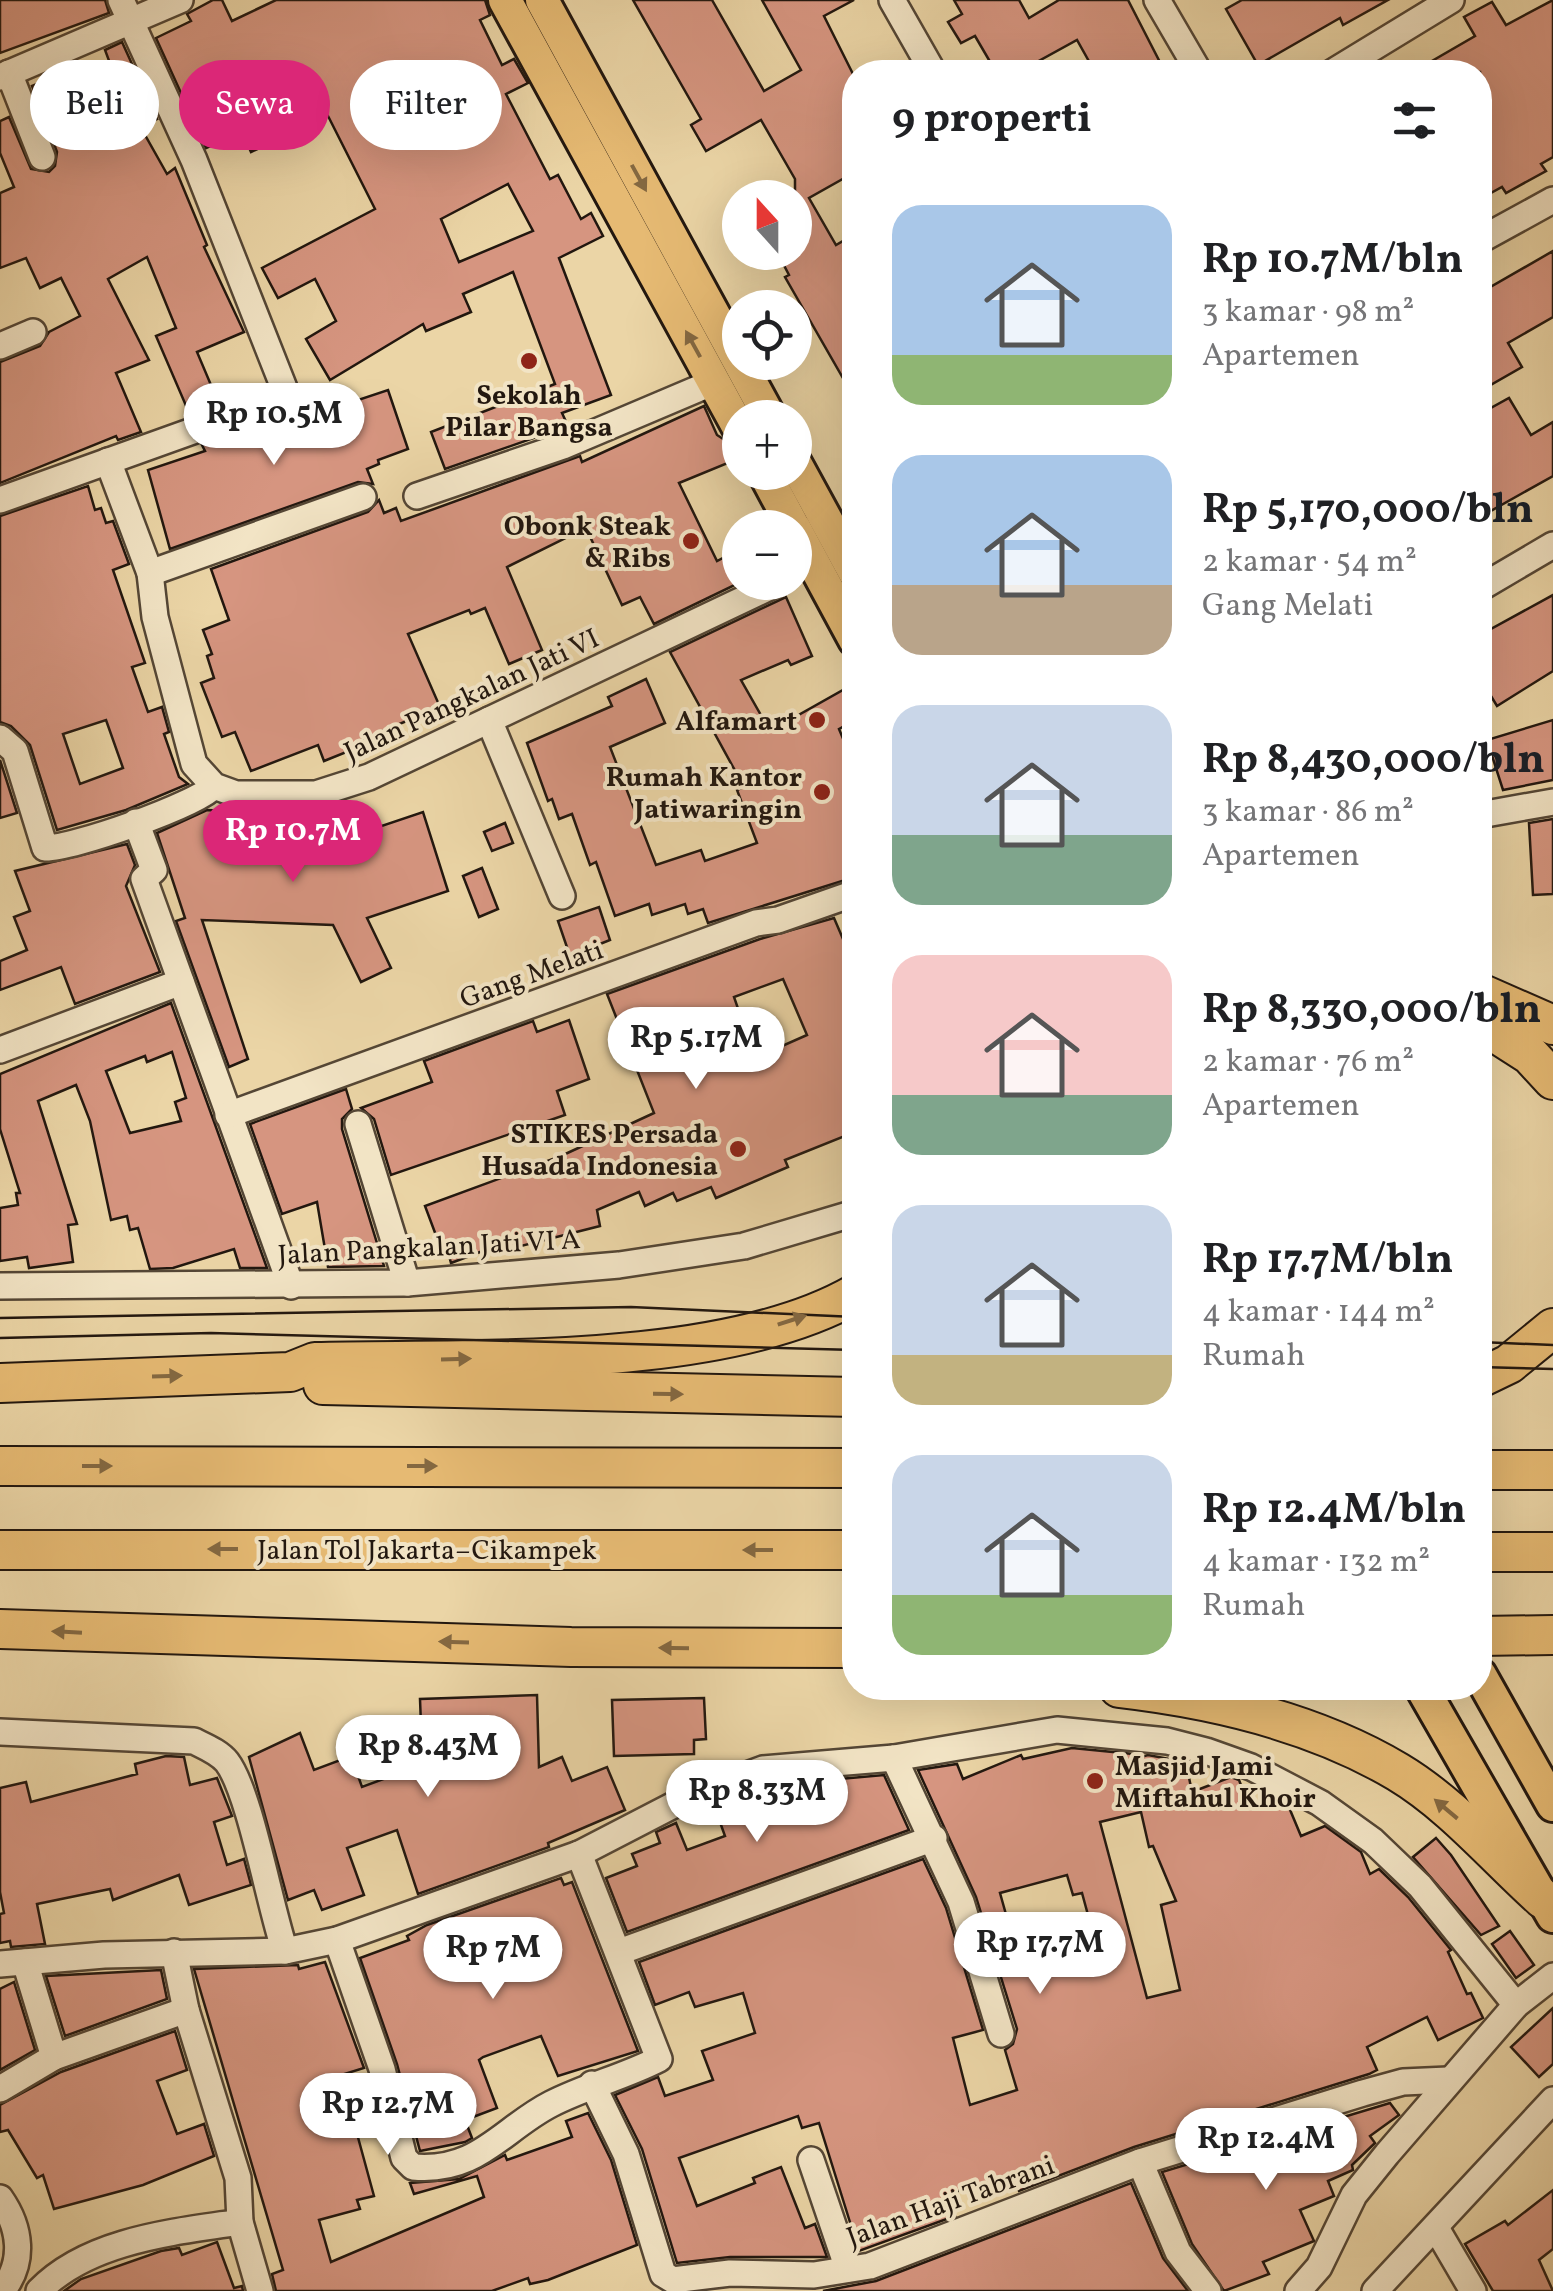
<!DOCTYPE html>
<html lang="id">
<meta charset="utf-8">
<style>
:root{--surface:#fff;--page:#f2f2f2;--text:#202124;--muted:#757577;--accent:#db2777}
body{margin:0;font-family:Vollkorn,serif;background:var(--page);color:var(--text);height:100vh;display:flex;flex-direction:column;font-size:38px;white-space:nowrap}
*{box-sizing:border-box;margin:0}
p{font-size:32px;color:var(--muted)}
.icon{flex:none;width:55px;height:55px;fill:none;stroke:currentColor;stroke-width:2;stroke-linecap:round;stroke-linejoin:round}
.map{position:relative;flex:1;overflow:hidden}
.details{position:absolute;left:842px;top:60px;width:650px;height:1640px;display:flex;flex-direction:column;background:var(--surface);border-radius:40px;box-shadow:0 10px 40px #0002}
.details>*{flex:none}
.hud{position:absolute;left:30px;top:60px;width:662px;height:90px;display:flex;gap:20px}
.needle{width:65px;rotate:339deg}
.controls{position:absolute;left:722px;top:180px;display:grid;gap:20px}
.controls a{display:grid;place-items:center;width:90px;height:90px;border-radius:50%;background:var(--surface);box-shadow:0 10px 40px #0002;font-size:50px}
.price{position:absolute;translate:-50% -85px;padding:0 22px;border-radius:35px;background:#fff;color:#222;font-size:32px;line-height:65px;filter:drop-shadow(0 2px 5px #0008)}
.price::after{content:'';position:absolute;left:50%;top:60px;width:30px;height:22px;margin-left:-15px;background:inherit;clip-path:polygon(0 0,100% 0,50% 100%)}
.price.active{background:var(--accent);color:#fff}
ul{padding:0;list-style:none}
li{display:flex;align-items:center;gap:30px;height:250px;padding:0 50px}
li span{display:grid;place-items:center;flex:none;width:280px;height:200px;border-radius:30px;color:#555}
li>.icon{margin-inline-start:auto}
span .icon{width:120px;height:120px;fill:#fffc;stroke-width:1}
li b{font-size:42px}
h2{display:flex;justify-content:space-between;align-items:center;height:120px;padding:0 50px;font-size:42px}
.tag{padding:0 35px;border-radius:45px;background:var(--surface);box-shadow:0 10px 40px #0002;font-size:35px;line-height:90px}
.tag.active{background:var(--accent);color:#fff}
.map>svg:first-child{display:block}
.building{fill:#d69580;stroke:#22170f;stroke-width:2.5;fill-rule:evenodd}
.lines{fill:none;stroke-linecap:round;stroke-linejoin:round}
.minor-casing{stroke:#544635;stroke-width:30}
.major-casing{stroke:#22170f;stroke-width:38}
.highway-casing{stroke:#22170f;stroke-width:42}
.minor{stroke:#f2e4c5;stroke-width:25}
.major{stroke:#e6ba73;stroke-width:32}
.highway{stroke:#e6ba73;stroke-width:38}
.tram{stroke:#22170f;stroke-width:2.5}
.oneway{fill:#846841}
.poi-dot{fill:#8f2418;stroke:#f2e4c5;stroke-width:4}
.labels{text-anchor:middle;stroke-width:8;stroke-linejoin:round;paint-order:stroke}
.poi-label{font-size:28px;font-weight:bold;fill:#22170f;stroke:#f2e4c5;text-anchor:end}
.street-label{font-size:28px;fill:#22170f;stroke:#f2e4c5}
</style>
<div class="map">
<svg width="1553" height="2291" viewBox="0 0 1553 2291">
<rect width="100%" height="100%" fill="#ebd5a6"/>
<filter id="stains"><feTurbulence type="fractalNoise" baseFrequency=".002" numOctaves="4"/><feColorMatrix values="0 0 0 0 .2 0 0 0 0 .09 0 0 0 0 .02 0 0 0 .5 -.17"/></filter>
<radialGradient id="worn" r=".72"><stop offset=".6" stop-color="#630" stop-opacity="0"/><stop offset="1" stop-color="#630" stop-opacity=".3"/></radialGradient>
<!-- building -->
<g class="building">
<polygon points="0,0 105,0 109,13 0,53"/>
<path d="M213 0H222L232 21 276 0H485L490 15 480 20 502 65 514 59 528 83 506 94 550 179 558 175 581 219 591 213 603 236 559 258 611 395 562 413 568 426 445 469 431 432 555 384 513 272 463 294 471 312 426 331 423 324 330 380 306 339 336 321 315 279 278 298 262 268 375 209 323 106 281 124 286 136 251 152 242 132 206 148 156 38 191 21 187 14ZM508 184 533 231 459 262 441 219Z"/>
<polygon points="633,0 712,0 764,91 801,70 762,0 854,0 824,16 855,78 855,172 809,198 836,245 855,234 855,399 785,277 789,275 777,252 795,252 795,179 761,120 706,151 691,125 701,119"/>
<polygon points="954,0 1019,0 1029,18 1059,0 1128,0 1165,72 1095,72 1077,40 1037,62 1043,72 996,72 975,36 961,43 948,22 962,14"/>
<polygon points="1242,0 1388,0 1343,25 1340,18 1258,65 1226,9"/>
<polygon points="1553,0 1553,157 1541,164 1546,171 1506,193 1502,187 1480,199 1480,123 1488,119 1480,105 1480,72 1413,72 1475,36 1464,17 1492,2 1506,25"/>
<polygon points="122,42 157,119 140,126 167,174 175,168 207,245 204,247 244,332 197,352 219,404 190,415 156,336 176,328 147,257 108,279 149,360 116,373 141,432 118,440 116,436 0,483 0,362 40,346 49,332 80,316 61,278 40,288 26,258 0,268 0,193 14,187 0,153 0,121 9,117 31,169 49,172 55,166 57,152 32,86 61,74 68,93 114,74 105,50"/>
<polygon points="1553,251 1553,317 1508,343 1522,367 1487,387 1480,376 1480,293"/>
<polygon points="388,390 408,449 378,460 379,464 367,469 373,484 358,482 170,549 148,470 205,451 202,445 256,426 259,433"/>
<polygon points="1509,398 1531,435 1553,422 1553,476 1480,517 1480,414"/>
<polygon points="704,406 717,435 740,450 740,458 679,483 717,561 740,549 741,582 654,624 640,597 622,605 586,528 507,567 542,650 509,664 485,608 471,614 469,610 408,634 440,707 361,740 364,745 324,761 318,745 251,771 235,732 222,737 201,683 214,678 207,656 212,654 203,630 229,620 211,569 368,512 379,500 384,513 396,508 401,521 580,456 582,462"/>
<path d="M88 486 95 510 101 508 106 523 113 521 129 564 113 570 145 663 132 667 148 712 162 707 169 732 164 734 179 777 188 784 126 810 57 830 30 745 11 726 0 722V516ZM106 720 123 768 80 784 63 734Z"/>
<polygon points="1553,595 1553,671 1497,706 1480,678 1480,635"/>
<polygon points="786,597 812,656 791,665 788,660 741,680 770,731 843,690 855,712 855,720 839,729 855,767 855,877 708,923 703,909 688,914 685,904 652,915 649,904 615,916 596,862 590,865 572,814 559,819 552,799 548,801 527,743 612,706 608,697 646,679 665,723 610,747 656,865 701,850 705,861 757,843 737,790 744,787 670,652"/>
<polygon points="1553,720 1553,780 1503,790 1487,740"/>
<polygon points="0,760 17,813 0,818"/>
<polygon points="207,810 310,814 309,827 351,813 358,834 423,812 448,891 367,918 391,968 361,982 333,925 202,920 248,1059 229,1067 176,921 185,918 157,833"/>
<polygon points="1553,819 1553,894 1533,895 1529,823"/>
<polygon points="505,823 513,843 492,851 484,832"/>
<polygon points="127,844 135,865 126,886 160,972 75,1004 61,967 0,990 0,961 27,950 14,917 30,911 15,871"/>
<polygon points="482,868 498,909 479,917 463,876"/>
<polygon points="599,907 610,940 570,956 558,921"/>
<path d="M834 918 855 967V1132L785 1160 788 1167 716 1198 711 1187 677 1201 673 1193 645 1206 639 1192 597 1210 600 1226 489 1254 488 1249 451 1263 448 1252 443 1254 425 1206 561 1156 654 1113 607 994 760 939ZM783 979 807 1035 755 1058 734 997Z"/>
<path d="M171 1003 267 1268H240L234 1249 173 1268 150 1269 138 1228 130 1230 127 1216 111 1220 90 1121 76 1085 38 1101 77 1224 68 1225 73 1262 29 1268 27 1257 0 1261V1208L18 1205 16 1193H20L0 1129V1074ZM172 1052 186 1098 175 1102 181 1121 130 1133 106 1071 145 1056 147 1062Z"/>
<polygon points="569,1020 589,1079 557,1091 565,1115 391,1175 374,1119 361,1108 432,1082 424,1061 533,1021 537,1032"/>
<polygon points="346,1089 352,1109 342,1119 342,1129 384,1266 328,1267 317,1202 282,1214 250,1124"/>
<polygon points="537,1695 539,1767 562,1757 572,1781 607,1767 625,1810 548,1843 549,1847 418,1894 397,1830 347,1848 364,1895 322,1910 314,1890 288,1900 249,1757 300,1733 314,1770 351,1756 362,1787 397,1774 398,1751 422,1751 420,1699"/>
<polygon points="704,1698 706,1739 694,1740 694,1754 614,1756 612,1700"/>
<path d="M1072 1748 1133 1754 1134 1759 1148 1755 1175 1760 1177 1770 1187 1768 1192 1792 1231 1777 1239 1780 1249 1806 1273 1797 1288 1805 1301 1836 1325 1826 1361 1852 1370 1874 1379 1869 1408 1897 1451 1950 1448 1952 1467 1994 1471 1993 1483 2018 1438 2040 1427 2017 1367 2047 1377 2070 1369 2074 1134 2147 1019 2191 1012 2174 946 2195 955 2216 859 2251 819 2123 802 2128 798 2116 679 2158 697 2206 755 2183 753 2178 781 2167 805 2228 815 2224 827 2257H730L677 2263 642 2149 615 2095 658 2077 665 2096 713 2080 702 2051 755 2033 743 1993 695 2007 689 1992 655 2005 639 1962 923 1859 946 1908 983 2030 953 2038 970 2105 1017 2090 1005 2050 1013 2044 1017 2029 976 1897 918 1770 957 1764 963 1779 1021 1755 1023 1759ZM1141 1812 1149 1847 1153 1846 1176 1901 1161 1905 1180 1990 1147 1998 1100 1822ZM1067 1875 1073 1895 1082 1893 1097 1948 1021 1968 1000 1893Z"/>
<polygon points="166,1756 184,1757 190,1785 217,1778 232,1816 214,1822 227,1865 244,1859 251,1885 189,1905 179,1875 113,1900 110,1889 37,1904 45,1944 11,1947 10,1941 0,1943 0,1914 4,1913 0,1892 0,1788 26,1782 31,1802 137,1774 135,1764"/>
<polygon points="884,1775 909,1830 627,1932 606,1878 637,1866 632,1854 660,1843 656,1832 676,1823 687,1850 725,1836 716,1811 751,1798 749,1792 767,1785 811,1781 812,1786 828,1780"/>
<polygon points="1436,1838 1451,1855 1499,1926 1481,1935 1413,1857"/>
<polygon points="561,1878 564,1885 572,1882 638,2051 558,2076 541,2036 483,2057 479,2060 497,2108 465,2120 472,2138 465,2142 420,2151 397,2064 360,1958 409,1940 407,1936 427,1925"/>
<polygon points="1510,1931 1534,1965 1516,1978 1492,1944"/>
<polygon points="325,1962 364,2068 341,2075 374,2196 357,2200 360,2209 319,2220 331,2262 484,2197 477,2176 414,2194 410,2183 459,2179 505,2155 507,2160 572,2137 566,2121 588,2113 611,2160 637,2245 548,2280 530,2284 528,2278 492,2291 276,2291 272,2274 283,2270 194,1969 298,1965 299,1969"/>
<polygon points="161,1970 167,1999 65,2036 46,1976"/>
<polygon points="14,1982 35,2050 0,2070 0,1989"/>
<polygon points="1553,2008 1553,2064 1539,2077 1511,2047"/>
<polygon points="175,2031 187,2070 157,2081 177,2134 204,2124 214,2156 143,2185 54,2209 43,2175 37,2178 8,2130 0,2132 0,2105 61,2072"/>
<polygon points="1390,2103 1399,2115 1370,2136 1375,2143 1352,2165 1353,2170 1328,2181 1334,2196 1300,2210 1314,2241 1263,2262 1269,2274 1224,2291 1192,2244 1162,2172"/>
<polygon points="1131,2183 1163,2258 1188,2291 823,2291 876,2281"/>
<polygon points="1553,2190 1553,2249 1539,2260 1553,2291 1493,2291 1465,2244 1505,2221 1508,2225"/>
<polygon points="217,2242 234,2288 242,2286 243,2291 64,2291 81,2279 161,2251 179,2248 182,2255"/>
</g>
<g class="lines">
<!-- minor casing -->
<g class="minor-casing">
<g id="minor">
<polyline points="892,0 933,72"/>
<polyline points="1157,0 1199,72"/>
<polyline points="1333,72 1451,0"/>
<polyline points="9,73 42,157"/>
<polyline points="0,77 180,0"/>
<polyline points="1480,240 1553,200"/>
<polyline points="0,346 33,332"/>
<polyline points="108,461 150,573 155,617 194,764 214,786 236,794 316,794 369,777 780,582"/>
<polyline points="417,496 563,446 714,382"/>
<polyline points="0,500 279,400 286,393 194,160 121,0"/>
<polyline points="150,573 363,497"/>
<polyline points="1480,588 1553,545"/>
<polyline points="489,720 562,896"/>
<path d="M0 738 15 751 45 848C71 849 197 805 214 786"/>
<polyline points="1480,815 1553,802"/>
<polyline points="136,822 154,870 144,879 291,1286"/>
<polyline points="0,1050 181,982"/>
<polyline points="228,1115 756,923 778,920 855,893"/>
<polyline points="358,1124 407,1283"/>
<polyline points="0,1286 407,1283 619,1265 744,1246 855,1213"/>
<path d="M0 1732 194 1741C206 1747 219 1752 227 1762 250 1792 270 1908 285 1951"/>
<polyline points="894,1758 961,1902 1001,2034"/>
<path d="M337 1940 382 2069 404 2158 413 2167C478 2173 502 2129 551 2104 586 2086 624 2077 659 2059L579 1854"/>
<polyline points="174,1952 186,2010 238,2178 240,2222 260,2291"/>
<polyline points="619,1952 934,1838"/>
<polyline points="25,1962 54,2057"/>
<polyline points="0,1964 104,1955 285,1951 337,1940 579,1854 693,1795 763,1769 894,1758 1057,1730 1167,1741 1206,1751 1251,1767 1320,1803 1373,1841 1420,1886 1516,2005"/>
<polyline points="592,2084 626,2154 663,2274 673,2280 730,2273 814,2275 870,2266 1140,2162 1363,2093 1403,2082 1448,2080"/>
<polyline points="0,2089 54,2057 186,2010"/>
<polyline points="811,2160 848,2269"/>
<polyline points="1140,2162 1178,2252 1208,2291"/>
<path d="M0 2198C21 2228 25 2262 2 2291"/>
<polyline points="1436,2228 1473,2291"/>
<path d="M39 2291C88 2240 174 2232 240 2222"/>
<polyline points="1298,2291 1319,2267 1354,2195 1387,2154 1516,2005 1553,1976"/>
<polyline points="1375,2291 1553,2100"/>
</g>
</g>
<!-- major casing -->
<g class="major-casing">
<g id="major">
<polyline points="505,0 740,430"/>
<polyline points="542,0 770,418"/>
<polyline points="795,463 855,573"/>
<polyline points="764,472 794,528"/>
<polyline points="795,529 855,640"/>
<polyline points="1480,1675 1553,1805"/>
<polyline points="1422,1688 1553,1916"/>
</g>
</g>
<!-- highway casing -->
<g class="highway-casing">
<g id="highway">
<polyline points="1480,993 1553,1025"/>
<polyline points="1480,1023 1530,1055 1553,1080"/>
<polyline points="1480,1378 1509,1364 1553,1328"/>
<path d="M0 1383 290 1372 315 1362C470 1358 720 1371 855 1294"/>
<polyline points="323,1385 855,1397"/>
<polyline points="0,1466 855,1468"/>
<polyline points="1480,1470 1553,1470"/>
<polyline points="0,1550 855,1550"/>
<polyline points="1480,1552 1553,1552"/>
<polyline points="0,1629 571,1647 855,1648"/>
<polyline points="1480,1636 1553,1635"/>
<path d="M1119 1688C1214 1699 1316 1723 1398 1772 1453 1805 1496 1857 1543 1899"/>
</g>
</g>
<!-- minor -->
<use href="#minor" class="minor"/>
<!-- major -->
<use href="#major" class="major"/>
<!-- highway -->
<use href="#highway" class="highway"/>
<!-- tram -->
<g class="tram">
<polyline points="0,1318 631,1307 855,1317"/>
<polyline points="0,1338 211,1333 855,1350"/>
<polyline points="1480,1342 1553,1345"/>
<polyline points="1480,1367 1553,1369"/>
</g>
</g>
<!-- one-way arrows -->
<defs><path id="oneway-solid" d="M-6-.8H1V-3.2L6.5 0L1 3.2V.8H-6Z" transform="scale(2.5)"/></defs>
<g class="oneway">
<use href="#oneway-solid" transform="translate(639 178) rotate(61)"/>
<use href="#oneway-solid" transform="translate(693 344) rotate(-119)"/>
<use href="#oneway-solid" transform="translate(792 1320) rotate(-18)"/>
<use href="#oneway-solid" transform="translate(456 1359) rotate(-2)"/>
<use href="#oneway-solid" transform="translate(167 1376) rotate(-2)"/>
<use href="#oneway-solid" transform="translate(668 1394) rotate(1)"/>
<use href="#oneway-solid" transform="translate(97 1466)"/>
<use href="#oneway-solid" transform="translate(422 1466)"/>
<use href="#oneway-solid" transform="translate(223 1549) rotate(180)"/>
<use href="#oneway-solid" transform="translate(758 1550) rotate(-180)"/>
<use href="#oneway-solid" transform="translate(67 1632) rotate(-177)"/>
<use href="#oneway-solid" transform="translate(454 1642) rotate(-178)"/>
<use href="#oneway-solid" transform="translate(674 1648) rotate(-179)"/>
<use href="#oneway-solid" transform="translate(1446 1809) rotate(-140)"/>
</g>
<!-- markers -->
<g class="poi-dot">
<circle cx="529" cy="361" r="10"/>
<circle cx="691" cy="541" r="10"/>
<circle cx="817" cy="720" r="10"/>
<circle cx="822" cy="792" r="10"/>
<circle cx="738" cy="1149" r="10"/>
<circle cx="1095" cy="1781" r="10"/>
</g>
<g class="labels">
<!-- poi labels -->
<g class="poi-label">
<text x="529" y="404" text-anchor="middle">Sekolah<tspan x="529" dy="32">Pilar Bangsa</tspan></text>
<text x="671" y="535">Obonk Steak<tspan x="671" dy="32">&amp; Ribs</tspan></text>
<text x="797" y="730">Alfamart</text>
<text x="802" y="786">Rumah Kantor<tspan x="802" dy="32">Jatiwaringin</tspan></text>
<text x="718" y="1143">STIKES Persada<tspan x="718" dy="32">Husada Indonesia</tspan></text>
<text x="1115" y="1775" text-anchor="start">Masjid Jami<tspan x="1115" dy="32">Miftahul Khoir</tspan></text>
</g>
<!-- street labels -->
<g class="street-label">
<text transform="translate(471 694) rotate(-25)" y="10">Jalan Pangkalan Jati VI</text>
<text transform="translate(531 973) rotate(-20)" y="10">Gang Melati</text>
<text transform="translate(429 1246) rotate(-3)" y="10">Jalan Pangkalan Jati VI A</text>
<text x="427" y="1559">Jalan Tol Jakarta–Cikampek</text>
<text transform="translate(950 2200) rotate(-20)" y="10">Jalan Haji Tabrani</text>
</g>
</g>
<rect width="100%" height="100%" filter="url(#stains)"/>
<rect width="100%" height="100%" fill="url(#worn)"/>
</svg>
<div class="controls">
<a><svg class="needle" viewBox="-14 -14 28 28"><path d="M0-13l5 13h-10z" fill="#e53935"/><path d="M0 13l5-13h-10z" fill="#757577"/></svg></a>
<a><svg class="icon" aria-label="locate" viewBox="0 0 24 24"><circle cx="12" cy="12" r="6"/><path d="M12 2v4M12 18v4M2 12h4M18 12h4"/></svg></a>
<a>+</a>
<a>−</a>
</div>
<b class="price" style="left:274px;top:468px">Rp 10.5M</b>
<b class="price active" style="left:293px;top:885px">Rp 10.7M</b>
<b class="price" style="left:696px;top:1092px">Rp 5.17M</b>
<b class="price" style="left:428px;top:1800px">Rp 8.43M</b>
<b class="price" style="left:757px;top:1845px">Rp 8.33M</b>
<b class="price" style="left:1040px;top:1997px">Rp 17.7M</b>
<b class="price" style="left:493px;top:2002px">Rp 7M</b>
<b class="price" style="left:388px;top:2158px">Rp 12.7M</b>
<b class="price" style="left:1266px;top:2193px">Rp 12.4M</b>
<div class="hud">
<a class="tag">Beli</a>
<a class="tag active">Sewa</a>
<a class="tag">Filter</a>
</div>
<section class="details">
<h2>9 properti<svg class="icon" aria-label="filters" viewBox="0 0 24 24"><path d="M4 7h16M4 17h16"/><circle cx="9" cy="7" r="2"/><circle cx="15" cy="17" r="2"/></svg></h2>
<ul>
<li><span style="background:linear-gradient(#a9c7e8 75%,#8fb573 0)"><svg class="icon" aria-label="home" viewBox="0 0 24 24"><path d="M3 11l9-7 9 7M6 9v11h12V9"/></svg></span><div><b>Rp 10.7M/bln</b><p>3 kamar · 98 m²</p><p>Apartemen</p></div></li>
<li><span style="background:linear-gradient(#a9c7e8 65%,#b9a48a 0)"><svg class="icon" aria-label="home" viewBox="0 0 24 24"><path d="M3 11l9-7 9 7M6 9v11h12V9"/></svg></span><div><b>Rp 5,170,000/bln</b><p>2 kamar · 54 m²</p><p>Gang Melati</p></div></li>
<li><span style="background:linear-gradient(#c9d6e8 65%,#7fa58c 0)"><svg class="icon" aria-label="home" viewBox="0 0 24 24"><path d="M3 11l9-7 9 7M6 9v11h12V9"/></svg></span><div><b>Rp 8,430,000/bln</b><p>3 kamar · 86 m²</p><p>Apartemen</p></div></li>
<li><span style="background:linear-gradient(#f6c9c9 70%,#7fa58c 0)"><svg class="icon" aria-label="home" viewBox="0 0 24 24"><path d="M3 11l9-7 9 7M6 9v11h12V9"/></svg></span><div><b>Rp 8,330,000/bln</b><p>2 kamar · 76 m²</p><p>Apartemen</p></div></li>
<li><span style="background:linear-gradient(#c9d6e8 75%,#c2b280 0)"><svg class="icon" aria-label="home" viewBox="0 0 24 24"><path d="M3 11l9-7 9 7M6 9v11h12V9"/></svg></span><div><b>Rp 17.7M/bln</b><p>4 kamar · 144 m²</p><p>Rumah</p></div></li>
<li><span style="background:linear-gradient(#c9d6e8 70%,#8fb573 0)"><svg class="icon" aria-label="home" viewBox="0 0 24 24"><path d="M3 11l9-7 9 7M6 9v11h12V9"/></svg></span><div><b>Rp 12.4M/bln</b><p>4 kamar · 132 m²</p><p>Rumah</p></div></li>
</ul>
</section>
</div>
